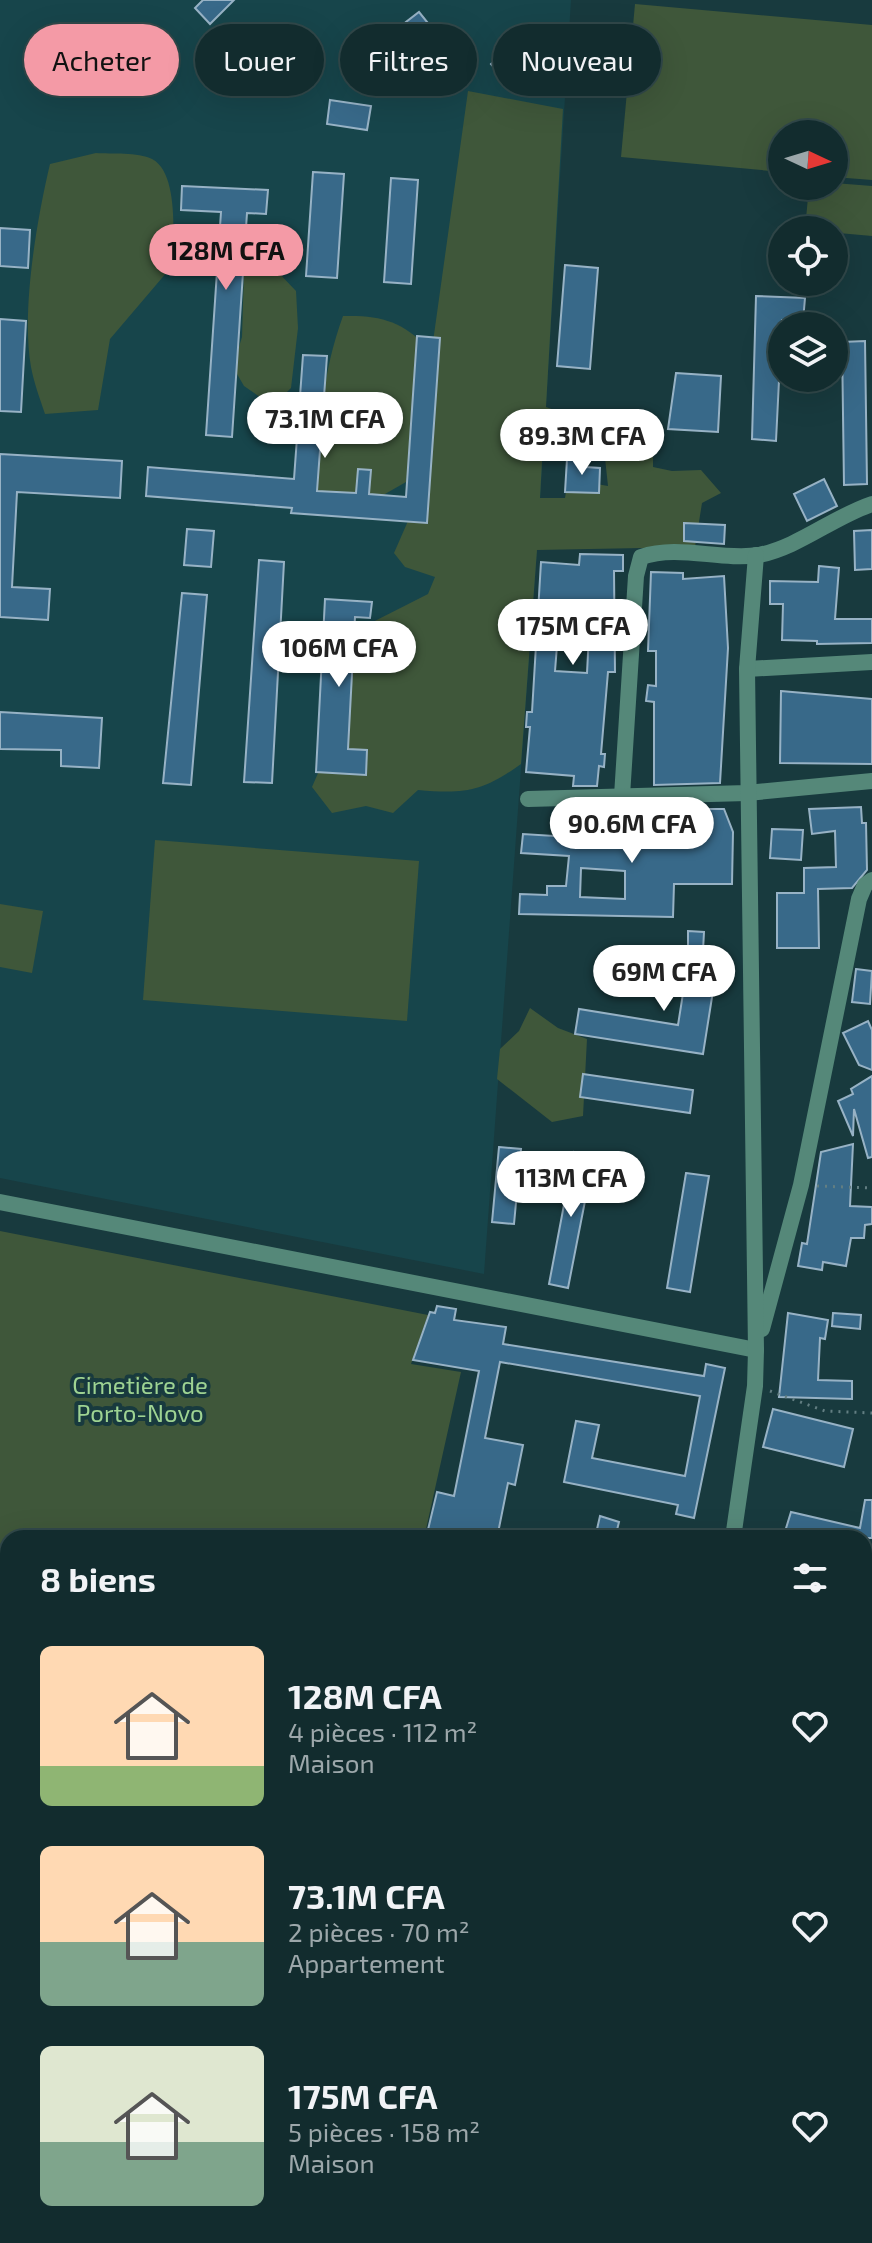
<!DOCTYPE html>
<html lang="fr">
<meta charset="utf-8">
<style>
:root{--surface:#122c2e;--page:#1f383a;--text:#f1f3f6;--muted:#9ca7aa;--line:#31484a;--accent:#f49aa6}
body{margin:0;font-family:"Exo 2",sans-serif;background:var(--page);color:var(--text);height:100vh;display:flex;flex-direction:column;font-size:30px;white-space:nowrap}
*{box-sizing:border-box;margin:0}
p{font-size:26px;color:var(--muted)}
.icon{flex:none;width:44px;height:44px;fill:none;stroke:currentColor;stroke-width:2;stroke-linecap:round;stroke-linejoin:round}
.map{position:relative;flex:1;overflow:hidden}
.panel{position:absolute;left:0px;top:1530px;width:872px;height:714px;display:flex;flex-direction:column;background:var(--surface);border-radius:24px 24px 0 0;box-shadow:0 8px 32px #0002,0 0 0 2px var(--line)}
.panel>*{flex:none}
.banner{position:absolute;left:24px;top:24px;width:824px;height:72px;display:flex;gap:16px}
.needle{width:52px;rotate:94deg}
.fabs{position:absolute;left:768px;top:120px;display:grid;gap:16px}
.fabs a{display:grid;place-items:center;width:80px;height:80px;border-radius:50%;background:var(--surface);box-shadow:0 8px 32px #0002,0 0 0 2px var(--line);font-size:40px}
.price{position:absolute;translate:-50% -68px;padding:0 18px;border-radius:28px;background:#fff;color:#222;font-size:26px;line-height:52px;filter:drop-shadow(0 2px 4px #0008)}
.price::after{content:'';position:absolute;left:50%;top:48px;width:24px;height:18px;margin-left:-12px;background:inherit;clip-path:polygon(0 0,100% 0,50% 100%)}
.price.current{background:var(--accent);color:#111}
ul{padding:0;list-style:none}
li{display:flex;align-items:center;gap:24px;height:200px;padding:0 40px}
li span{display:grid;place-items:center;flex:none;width:224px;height:160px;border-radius:12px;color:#555}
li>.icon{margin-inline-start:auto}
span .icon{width:96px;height:96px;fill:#fffc;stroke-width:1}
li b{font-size:34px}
h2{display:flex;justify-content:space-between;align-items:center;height:96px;padding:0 40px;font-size:34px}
.tag{padding:0 28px;border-radius:36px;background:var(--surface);box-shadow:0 8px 32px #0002,0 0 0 2px var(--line);font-size:28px;line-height:72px}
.tag.current{background:var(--accent);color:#111}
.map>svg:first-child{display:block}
.built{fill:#17454b}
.green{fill:#3f573a;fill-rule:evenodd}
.building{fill:#386989;stroke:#97b2c5;stroke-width:2;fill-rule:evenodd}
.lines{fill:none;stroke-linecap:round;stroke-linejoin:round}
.path{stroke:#627e82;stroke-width:3;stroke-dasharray:2 6;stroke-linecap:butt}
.minor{stroke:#558879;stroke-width:16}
.labels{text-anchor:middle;stroke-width:8;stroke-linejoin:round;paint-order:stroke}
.park-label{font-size:24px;fill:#9ed392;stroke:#183a3e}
</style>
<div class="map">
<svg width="872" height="2243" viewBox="0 0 872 2243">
<rect width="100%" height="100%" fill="#183a3e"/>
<!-- built -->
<polygon class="built" points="0,0 571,0 537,550 484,1274 0,1178"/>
<!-- green -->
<g class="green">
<polygon points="635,4 872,25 872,180 834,177 834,134 782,134 782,172 621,157"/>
<path d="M468 91 563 109 546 407 618 433 653 441V467L672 471 701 470 721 493 702 503 695 547 537 550 521 764C482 792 465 794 418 790L393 813 366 806 332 813 312 787 322 764 355 631 428 594 435 577 405 567 394 553 408 521ZM543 444 605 458 608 486 568 479 565 498H540Z"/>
<path d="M96 153C111 154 138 152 152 159 179 173 173 237 173 265L110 339 98 410 45 414C40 399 34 383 31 367 21 310 37 219 50 164Z"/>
<polygon points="834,183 872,186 872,236 805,230 809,186 834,186"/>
<polygon points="274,268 296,291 298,328 291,388 273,406 244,386 233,367 242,337 244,271"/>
<path d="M343 316C380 315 402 321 428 348L406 482 378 498 317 492C318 432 322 373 343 316Z"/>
<polygon points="155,840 419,861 407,1021 143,1000"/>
<polygon points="0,904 43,911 32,973 0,967"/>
<polygon points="530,1008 558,1028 587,1039 583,1116 552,1122 497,1079 500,1049 519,1031"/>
<polygon points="0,1231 428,1315 411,1364 461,1372 424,1538 8,1538 8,1614 0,1612"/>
<polygon points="869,1656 872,1658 872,1714 864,1710 864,1660"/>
<polygon points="870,1762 872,1824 864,1828 864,1781 867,1780"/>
<polygon points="872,1867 872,1973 864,1973 864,1871"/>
<polygon points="178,2236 243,2236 239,2243 189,2243"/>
</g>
<!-- building -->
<g class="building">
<polygon points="203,0 234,0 210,24 195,8"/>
<polygon points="419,12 440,38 417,57 422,63 411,72 395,52 406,43 399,36 410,27 406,22"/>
<polygon points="522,35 540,54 509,84 491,64"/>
<polygon points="330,100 371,106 367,130 327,124"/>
<polygon points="313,172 344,174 337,278 306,276"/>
<polygon points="391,178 418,180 411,284 384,282"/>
<polygon points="182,186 268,190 266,214 247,213 232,437 206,435 221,212 181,210"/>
<polygon points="0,228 30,230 28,268 0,266"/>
<polygon points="565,265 598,268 590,369 557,366"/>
<polygon points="756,296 805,298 803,321 782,320 776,441 752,439"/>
<polygon points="0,319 26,321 21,412 0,411"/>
<polygon points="417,336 440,338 427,523 291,513 292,508 146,496 148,467 294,479 303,355 327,356 317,491 356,493 358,469 371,470 369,494 406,497"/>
<polygon points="865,341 867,484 844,485 842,342"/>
<polygon points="676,373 721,376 718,432 668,429"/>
<polygon points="0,454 122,461 120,498 17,492 12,587 50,589 48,620 0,617"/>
<polygon points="567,459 586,460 586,467 600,468 599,493 565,492"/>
<polygon points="824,479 837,506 807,521 794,494"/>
<polygon points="684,523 725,525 724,544 684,541"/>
<polygon points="187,529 214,531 211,567 184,565"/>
<polygon points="872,530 872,569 855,570 854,531"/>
<path d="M580 554 623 555V571H614L615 672H608L601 754H605L604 767 599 766 597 786H573L574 776 526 772 530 727H526L527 712H532L541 562 579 565ZM558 633 589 634 587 673 555 671Z"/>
<polygon points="259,560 284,562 272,783 244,782"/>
<polygon points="819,566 839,568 835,619 872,619 872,643 817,644 817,641 782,640 783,604 770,604 770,581 818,582"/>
<polygon points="651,572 683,573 683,579 724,576 728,648 720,783 654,785 654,702 646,701 648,685 656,686 656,651 648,651"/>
<polygon points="182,593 207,595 191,785 163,783"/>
<polygon points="325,599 372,602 370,618 355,617 348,749 367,750 366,775 316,772"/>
<polygon points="781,691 872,699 872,764 780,763"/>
<polygon points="0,712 102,718 99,768 61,766 61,750 0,749"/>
<polygon points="861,807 862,823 866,823 867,870 852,888 818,889 819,948 777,948 777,893 804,893 804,868 836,867 835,831 812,834 809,809"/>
<path d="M700 809H724L733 832 732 884H674L673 917 519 914 520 894 547 895V886H566L569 856 521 853 523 834 570 837 571 820 627 824V819L695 821V816L700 817ZM581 868 625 871V899L580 897Z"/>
<polygon points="772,829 803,830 801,860 770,858"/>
<polygon points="688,931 704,932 702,970 716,972 703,1054 575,1034 579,1009 678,1025 688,962"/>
<polygon points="856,969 872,971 870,1004 852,1002"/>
<polygon points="868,1021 872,1030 872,1070 859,1065 843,1033"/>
<polygon points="583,1074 693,1090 690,1113 580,1097"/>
<polygon points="872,1076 872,1157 868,1158 854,1109 853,1136 838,1101 853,1094 851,1089"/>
<polygon points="853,1144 850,1206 872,1207 872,1224 865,1225 864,1238 851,1238 846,1266 823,1262 822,1270 798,1266 802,1243 807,1244 821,1152"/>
<polygon points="499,1147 521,1149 514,1224 492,1222"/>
<polygon points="574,1152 594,1155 568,1288 549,1284"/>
<polygon points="686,1173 709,1176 690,1292 667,1288"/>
<polygon points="437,1306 456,1309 454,1320 506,1327 503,1344 704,1376 706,1364 725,1368 694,1518 676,1514 678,1505 564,1482 576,1421 599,1425 592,1458 685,1476 700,1396 500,1362 485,1438 523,1445 515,1485 508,1483 497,1538 426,1538 437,1492 454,1496 479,1371 413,1360 430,1312 435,1313"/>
<polygon points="788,1313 828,1320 825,1339 820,1338 818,1380 852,1381 852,1399 779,1397"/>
<polygon points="833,1313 861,1315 860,1329 832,1326"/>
<polygon points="773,1409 853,1429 844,1467 763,1447"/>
<polygon points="865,1500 872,1500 872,1538 783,1538 791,1512 860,1528"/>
<polygon points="600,1516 619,1522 615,1538 595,1538"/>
</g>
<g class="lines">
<!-- path -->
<g class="path">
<polyline points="817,1186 872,1188"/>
<polyline points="770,1391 825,1411 872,1413"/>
<polyline points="864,1594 872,1597"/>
<polyline points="864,1692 872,1692"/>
</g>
<!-- minor -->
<g class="minor">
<polyline points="747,669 872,662"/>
<path d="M622 796 636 576 641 557C679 544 720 561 759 555 799 547 833 517 872 504"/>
<polyline points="528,799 747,793 872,781"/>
<polyline points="0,1202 756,1350"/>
<polyline points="762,1329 801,1185 859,899 865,885 872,880"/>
<polyline points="733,1538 755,1386 756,1350 747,669 756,555"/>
<polyline points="864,1863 872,1858"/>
<polyline points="0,1898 8,1899"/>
<polyline points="864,1973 872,1973"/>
<polyline points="864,2186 872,2184"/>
<polyline points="96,2243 105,2236"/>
<polyline points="629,2243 630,2236"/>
<polyline points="684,2243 703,2236"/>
</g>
</g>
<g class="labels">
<!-- park labels -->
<g class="park-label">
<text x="140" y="1394">Cimetière de<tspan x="140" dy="28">Porto-Novo</tspan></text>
</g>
</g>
</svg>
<div class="fabs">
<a><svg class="needle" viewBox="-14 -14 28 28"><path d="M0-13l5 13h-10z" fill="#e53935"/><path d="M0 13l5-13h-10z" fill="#9ca7aa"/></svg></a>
<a><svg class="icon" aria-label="locate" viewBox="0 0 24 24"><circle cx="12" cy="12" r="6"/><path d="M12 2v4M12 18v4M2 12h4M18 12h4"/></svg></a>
<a><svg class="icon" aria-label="layers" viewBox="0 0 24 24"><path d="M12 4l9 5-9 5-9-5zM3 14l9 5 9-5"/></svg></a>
</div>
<b class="price current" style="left:226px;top:292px">128M CFA</b>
<b class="price" style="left:325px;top:460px">73.1M CFA</b>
<b class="price" style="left:582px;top:477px">89.3M CFA</b>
<b class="price" style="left:573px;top:667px">175M CFA</b>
<b class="price" style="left:339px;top:689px">106M CFA</b>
<b class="price" style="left:632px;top:865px">90.6M CFA</b>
<b class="price" style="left:664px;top:1013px">69M CFA</b>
<b class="price" style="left:571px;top:1219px">113M CFA</b>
<div class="banner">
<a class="tag current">Acheter</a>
<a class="tag">Louer</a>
<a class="tag">Filtres</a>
<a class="tag">Nouveau</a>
</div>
<section class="panel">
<h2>8 biens<svg class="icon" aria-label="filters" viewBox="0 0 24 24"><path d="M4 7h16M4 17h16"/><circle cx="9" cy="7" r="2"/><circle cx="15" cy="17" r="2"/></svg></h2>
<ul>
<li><span style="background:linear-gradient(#ffd9b3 75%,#8fb573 0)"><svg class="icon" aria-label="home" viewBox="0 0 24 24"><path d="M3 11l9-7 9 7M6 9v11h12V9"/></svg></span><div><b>128M CFA</b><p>4 pièces · 112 m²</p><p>Maison</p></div><svg class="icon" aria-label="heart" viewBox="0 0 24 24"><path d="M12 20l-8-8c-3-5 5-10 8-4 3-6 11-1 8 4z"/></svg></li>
<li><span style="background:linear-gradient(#ffd9b3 60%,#7fa58c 0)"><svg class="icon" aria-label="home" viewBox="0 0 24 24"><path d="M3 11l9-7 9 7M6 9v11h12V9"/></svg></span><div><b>73.1M CFA</b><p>2 pièces · 70 m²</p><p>Appartement</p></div><svg class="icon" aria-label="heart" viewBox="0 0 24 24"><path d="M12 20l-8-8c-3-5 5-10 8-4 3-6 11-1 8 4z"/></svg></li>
<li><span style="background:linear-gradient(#dfe7d0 60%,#7fa58c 0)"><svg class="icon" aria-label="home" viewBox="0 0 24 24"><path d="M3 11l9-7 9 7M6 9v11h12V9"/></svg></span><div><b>175M CFA</b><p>5 pièces · 158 m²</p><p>Maison</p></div><svg class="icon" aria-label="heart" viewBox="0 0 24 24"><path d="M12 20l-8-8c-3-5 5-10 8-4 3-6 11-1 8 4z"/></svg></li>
</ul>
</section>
</div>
